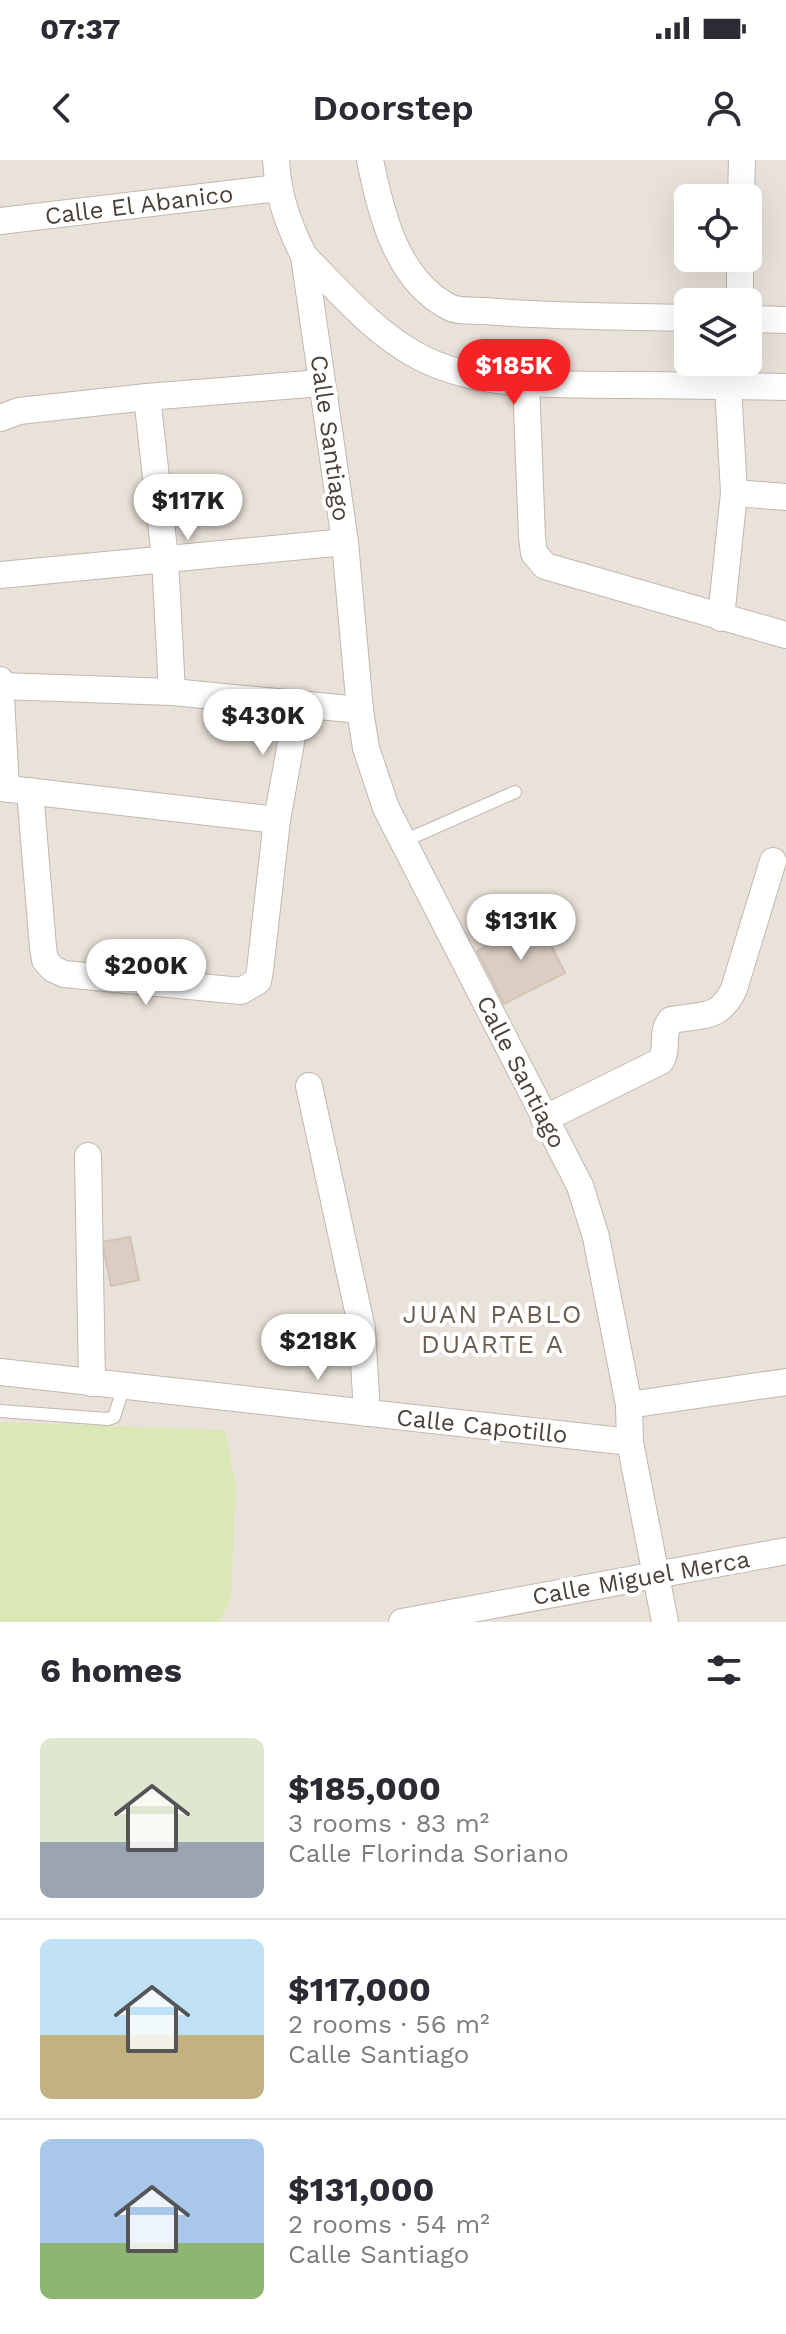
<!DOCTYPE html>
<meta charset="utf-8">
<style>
:root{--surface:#fff;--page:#f2f2f3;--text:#2b2b33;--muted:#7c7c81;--line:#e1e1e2;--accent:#f52325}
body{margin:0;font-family:"Work Sans",sans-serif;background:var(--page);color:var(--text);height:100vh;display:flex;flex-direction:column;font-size:30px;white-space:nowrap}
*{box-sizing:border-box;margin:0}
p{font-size:26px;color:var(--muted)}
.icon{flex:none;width:44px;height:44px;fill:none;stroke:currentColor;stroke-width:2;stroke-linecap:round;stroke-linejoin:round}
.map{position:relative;height:1462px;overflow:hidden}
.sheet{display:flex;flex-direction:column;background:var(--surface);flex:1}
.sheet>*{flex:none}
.buttons{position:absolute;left:674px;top:24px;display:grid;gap:16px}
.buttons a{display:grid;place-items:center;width:88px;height:88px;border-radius:12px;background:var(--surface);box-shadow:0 8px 32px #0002;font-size:40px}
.price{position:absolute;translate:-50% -68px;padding:0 18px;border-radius:28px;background:#fff;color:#222;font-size:26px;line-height:52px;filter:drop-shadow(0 2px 4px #0008)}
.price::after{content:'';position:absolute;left:50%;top:48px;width:24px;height:18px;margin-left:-12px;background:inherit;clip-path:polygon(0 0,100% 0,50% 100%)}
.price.selected{background:var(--accent);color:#fff}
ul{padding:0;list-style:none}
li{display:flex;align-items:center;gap:24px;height:200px;padding:0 40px}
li+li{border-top:2px solid var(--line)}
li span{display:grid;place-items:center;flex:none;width:224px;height:160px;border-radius:12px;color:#555}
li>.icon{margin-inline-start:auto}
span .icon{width:96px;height:96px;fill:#fffc;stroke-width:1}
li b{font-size:34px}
h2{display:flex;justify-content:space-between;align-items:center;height:96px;padding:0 40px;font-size:34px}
.status{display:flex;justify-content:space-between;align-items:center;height:56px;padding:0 40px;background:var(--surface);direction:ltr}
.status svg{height:22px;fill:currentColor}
header{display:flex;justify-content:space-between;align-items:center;height:104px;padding:0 40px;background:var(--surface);font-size:36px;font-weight:600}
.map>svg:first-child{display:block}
.residential{fill:#e9e2da;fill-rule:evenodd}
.green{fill:#d9e8b6}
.building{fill:#dacec4;stroke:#d2c2b4;stroke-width:2}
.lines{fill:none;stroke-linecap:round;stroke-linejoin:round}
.service-casing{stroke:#c1b7ae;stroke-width:14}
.minor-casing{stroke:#c1b7ae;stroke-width:28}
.service{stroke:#fff;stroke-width:12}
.minor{stroke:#fff;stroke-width:26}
.labels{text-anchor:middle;stroke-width:8;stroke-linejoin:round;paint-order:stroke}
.street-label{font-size:24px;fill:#4a4139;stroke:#fff}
.neighbourhood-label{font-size:26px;letter-spacing:2px;fill:#6c5d51;stroke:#fff}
</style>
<div class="status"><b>07:37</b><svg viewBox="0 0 49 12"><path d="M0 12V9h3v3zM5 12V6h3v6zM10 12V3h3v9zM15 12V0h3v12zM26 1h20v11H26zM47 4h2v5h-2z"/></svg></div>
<header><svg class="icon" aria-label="back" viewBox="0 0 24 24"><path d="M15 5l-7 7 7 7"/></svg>Doorstep<svg class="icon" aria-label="person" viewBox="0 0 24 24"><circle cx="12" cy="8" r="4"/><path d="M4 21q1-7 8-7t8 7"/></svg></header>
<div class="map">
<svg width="786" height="1462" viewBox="0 0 786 1462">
<rect width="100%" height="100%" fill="#f5f1ec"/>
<!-- residential -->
<path class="residential" d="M0 0H786V1462H0ZM688 38H748V98H688ZM688 142H748V202H688Z"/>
<!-- green -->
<polygon class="green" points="0,1262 225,1270 236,1327 231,1438 220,1462 0,1462"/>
<!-- building -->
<g class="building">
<polygon points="539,761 565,813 504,844 477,791"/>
<polygon points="130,1077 139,1120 111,1126 102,1082"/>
</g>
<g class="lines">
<!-- service casing -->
<g class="service-casing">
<g id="service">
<polyline points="404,681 515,632"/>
<polyline points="0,1251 108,1259 114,1257 124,1226"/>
</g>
</g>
<!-- minor casing -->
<g class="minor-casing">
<g id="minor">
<path d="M276 0C278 36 288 64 304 96L345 382 360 550 366 588 386 648 580 1026 596 1077 629 1245 630 1282 665 1462"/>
<path d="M370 0C381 53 396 119 449 147 458 152 474 150 485 151 552 157 621 156 688 158"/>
<polyline points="741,38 742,0"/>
<polyline points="0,61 278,28"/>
<path d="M304 96C339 131 373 172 418 196 476 228 557 224 621 225 676 225 731 226 786 227"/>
<polyline points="740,142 740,98"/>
<polyline points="748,159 786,160"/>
<polyline points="526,223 532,377 534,393 545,406 786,475"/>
<polyline points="147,237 165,398 172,532"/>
<polyline points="0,258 19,251 147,237 321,223"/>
<polyline points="734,333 786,337"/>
<polyline points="0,415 345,382"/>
<polyline points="721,458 734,333 728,226"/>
<polyline points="0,520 6,628"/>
<polyline points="1,526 172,532 360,550"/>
<polyline points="0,628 277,660"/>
<polyline points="30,631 43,787 45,800 53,809 64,814 241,831 258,821 260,810 277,660 298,544"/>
<polyline points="309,926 362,1169 367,1253"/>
<path d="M544 959 661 901C669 888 660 872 671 860 701 854 719 861 734 829L773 701"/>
<polyline points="88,996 92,1223"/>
<polyline points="0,1212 630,1282"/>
<polyline points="629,1245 786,1222"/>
<polyline points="402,1462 786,1391"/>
</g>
</g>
<!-- service -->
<use href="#service" class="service"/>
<!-- minor -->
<use href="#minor" class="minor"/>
</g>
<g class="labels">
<!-- street labels -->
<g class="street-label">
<text transform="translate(139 45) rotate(-7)" y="8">Calle El Abanico</text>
<text transform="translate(330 278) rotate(82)" y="8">Calle Santiago</text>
<text transform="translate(521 912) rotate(63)" y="8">Calle Santiago</text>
<text transform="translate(482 1266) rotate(6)" y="8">Calle Capotillo</text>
<text transform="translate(641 1418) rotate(-10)" y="8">Calle Miguel Merca</text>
</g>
<!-- neighbourhood labels -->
<g class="neighbourhood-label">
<text x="493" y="1163">JUAN PABLO<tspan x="493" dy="30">DUARTE A</tspan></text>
</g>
</g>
</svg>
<div class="buttons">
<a><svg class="icon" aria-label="locate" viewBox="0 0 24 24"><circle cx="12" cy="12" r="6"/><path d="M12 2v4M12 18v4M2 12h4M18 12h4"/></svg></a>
<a><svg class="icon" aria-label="layers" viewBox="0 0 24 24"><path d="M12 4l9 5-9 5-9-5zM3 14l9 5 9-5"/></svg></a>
</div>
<b class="price selected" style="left:514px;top:247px">$185K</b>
<b class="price" style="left:188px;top:382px">$117K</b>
<b class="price" style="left:263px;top:597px">$430K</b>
<b class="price" style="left:521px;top:802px">$131K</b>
<b class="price" style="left:146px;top:847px">$200K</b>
<b class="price" style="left:318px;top:1222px">$218K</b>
</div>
<section class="sheet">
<h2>6 homes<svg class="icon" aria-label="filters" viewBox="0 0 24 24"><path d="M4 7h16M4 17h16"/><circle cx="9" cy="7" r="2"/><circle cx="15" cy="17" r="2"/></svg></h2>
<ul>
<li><span style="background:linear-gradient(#dfe7d0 65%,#9aa5b1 0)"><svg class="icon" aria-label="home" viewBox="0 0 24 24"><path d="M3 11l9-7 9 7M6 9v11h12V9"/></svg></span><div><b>$185,000</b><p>3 rooms · 83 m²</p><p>Calle Florinda Soriano</p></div></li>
<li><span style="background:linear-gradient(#bfe0f5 60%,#c2b280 0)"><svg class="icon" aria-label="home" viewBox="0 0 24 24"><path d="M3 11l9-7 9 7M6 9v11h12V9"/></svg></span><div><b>$117,000</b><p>2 rooms · 56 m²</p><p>Calle Santiago</p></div></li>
<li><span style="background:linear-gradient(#a9c7e8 65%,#8fb573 0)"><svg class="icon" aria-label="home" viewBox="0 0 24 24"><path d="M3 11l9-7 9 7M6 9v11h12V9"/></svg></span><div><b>$131,000</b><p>2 rooms · 54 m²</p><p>Calle Santiago</p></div></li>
</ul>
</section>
